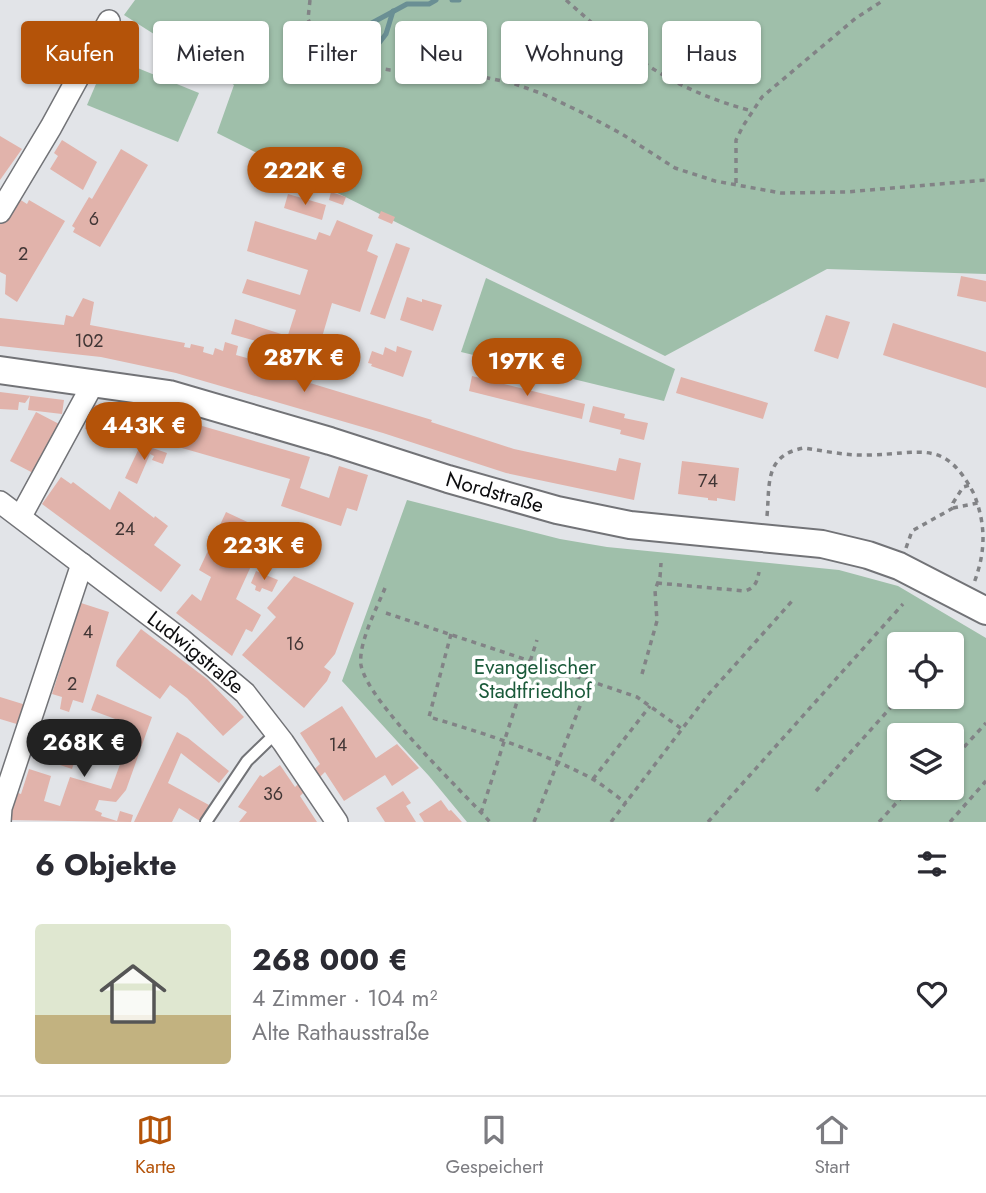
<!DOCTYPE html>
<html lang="de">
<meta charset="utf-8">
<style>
:root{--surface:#fff;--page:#f7f7f7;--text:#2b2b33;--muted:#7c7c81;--line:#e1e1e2;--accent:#b45309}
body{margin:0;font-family:Jost,sans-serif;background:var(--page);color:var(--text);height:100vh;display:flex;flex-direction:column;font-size:26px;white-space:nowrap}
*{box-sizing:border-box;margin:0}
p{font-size:23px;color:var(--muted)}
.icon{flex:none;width:38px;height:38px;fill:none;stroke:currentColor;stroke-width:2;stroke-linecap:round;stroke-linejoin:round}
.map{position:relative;height:822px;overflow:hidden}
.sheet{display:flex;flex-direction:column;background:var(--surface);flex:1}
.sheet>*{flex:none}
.banner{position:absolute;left:21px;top:21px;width:945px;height:63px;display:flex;gap:14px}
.fabs{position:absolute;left:887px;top:632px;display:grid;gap:14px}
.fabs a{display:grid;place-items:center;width:77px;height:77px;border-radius:7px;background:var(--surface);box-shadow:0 2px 5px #0004;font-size:35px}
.price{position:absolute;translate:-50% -60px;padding:0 16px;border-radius:24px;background:var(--accent);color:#fff;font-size:23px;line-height:46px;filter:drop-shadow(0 2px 4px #0008)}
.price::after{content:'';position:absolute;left:50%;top:42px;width:21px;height:16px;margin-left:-10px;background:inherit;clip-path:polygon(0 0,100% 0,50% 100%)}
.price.current{background:#222;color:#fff}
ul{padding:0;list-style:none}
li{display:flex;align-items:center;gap:21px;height:175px;padding:0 35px}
li span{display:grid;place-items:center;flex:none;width:196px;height:140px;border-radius:7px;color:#555}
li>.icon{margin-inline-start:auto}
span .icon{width:84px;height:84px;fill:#fffc;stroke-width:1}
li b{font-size:30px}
h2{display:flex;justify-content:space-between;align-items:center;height:84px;padding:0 35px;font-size:30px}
.chip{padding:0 24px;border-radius:7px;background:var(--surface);box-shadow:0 2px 5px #0004;font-size:24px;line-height:63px}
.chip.current{background:var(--accent);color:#fff}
.tabs{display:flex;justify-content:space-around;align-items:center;height:98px;border-top:2px solid var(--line);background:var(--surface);font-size:19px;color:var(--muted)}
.tabs a{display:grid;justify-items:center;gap:4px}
.tabs .current{color:var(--accent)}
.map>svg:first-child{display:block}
.green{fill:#9fbfaa;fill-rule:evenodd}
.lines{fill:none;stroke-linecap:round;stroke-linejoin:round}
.stream{stroke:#6a8f94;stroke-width:5}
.building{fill:#e1b3ab}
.service-casing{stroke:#727377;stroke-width:14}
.minor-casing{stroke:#727377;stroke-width:24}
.tertiary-casing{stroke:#727377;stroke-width:30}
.path{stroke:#828386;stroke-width:3.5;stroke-dasharray:5 5;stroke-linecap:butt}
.service{stroke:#fff;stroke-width:10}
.minor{stroke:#fff;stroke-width:21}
.tertiary{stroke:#fff;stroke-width:26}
.labels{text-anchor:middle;stroke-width:7;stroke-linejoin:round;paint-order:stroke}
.number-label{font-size:18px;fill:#413635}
.street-label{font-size:21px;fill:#0c0c0e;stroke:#fff}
.park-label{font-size:21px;fill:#1a5a3a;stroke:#fff}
</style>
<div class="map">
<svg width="986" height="822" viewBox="0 0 986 822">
<rect width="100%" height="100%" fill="#e2e4e8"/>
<!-- green -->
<g class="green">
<polygon points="135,0 986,0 986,274 827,269 665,356 217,133 234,85 124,15"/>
<polygon points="108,56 199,93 178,142 87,105"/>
<polygon points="486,278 675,369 664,401 461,352"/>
<path d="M407 500 560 539 607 547 839 570 898 586 986 638V822H467L429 776 342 681ZM900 644H952V696H900ZM900 735H952V788H900Z"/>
</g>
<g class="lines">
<!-- stream -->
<g class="stream">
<polyline points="452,0 459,0"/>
<polyline points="335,48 344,38 407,4 429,4 436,0"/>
<polyline points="369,56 386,34 393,11"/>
</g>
</g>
<!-- building -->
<g class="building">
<polygon points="0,136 22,149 0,180"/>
<polygon points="62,140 97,162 83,190 50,169 58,156 54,153"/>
<polygon points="121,149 148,165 100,247 73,232 75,228 72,226 89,197 92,199"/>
<polygon points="331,192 346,197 343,205 329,200"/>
<polygon points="288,194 326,205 322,220 284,208"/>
<polygon points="16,197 27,204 29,200 65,221 17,302 5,294 6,275 0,272 0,224"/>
<polygon points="381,211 395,217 392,224 378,218"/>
<polygon points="337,220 373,235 367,251 378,256 360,312 332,303 320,344 288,335 296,310 242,293 247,279 300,295 308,270 247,251 255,221 316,240 319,232 330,236"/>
<polygon points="396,243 410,248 385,319 370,314"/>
<polygon points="961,276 986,281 986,302 957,296"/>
<polygon points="407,297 422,302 422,299 442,305 433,331 400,320"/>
<polygon points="83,298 94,302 90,325 185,343 184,347 190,348 191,344 204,347 203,352 213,355 215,348 223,351 225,342 238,346 236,355 279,367 284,349 231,334 235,319 303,341 293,375 278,371 277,373 432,420 431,422 514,449 616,471 619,458 641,463 634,500 506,473 383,433 176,373 101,357 0,346 0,318 64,325 66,315 73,317"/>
<polygon points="826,315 850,322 838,359 814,351"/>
<polygon points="893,323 986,352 986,388 883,355"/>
<polygon points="397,346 412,351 403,377 371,366 372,364 368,363 372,351 383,355 385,347 396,352"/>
<polygon points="472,376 585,404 582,419 469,391"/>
<polygon points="681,377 768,403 763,419 676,393"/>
<polygon points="0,392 64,400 62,414 28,410 30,396 25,403 19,402 18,410 0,409"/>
<polygon points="89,404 157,413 310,457 300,488 329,498 339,466 368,475 357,511 347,508 341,526 281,506 290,479 147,438 85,429"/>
<polygon points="593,406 625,414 624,418 648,423 644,440 620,434 621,430 589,422"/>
<polygon points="36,412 61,425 35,474 10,461"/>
<polygon points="141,444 167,453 163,464 152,460 154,456 150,454 137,484 125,478"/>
<polygon points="682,461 739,468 735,501 717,498 717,501 708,500 708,498 678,494"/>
<polygon points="61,477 71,484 73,482 110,510 119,491 154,518 155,516 168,526 154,545 181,565 161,592 42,504"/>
<polygon points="226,512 267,531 236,599 261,615 252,632 246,629 232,656 176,613 192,594 201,601 211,577 199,570"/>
<polygon points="256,571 278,580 272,592 262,588 260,592 255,590 256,586 251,583"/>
<polygon points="294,576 354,603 335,654 324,667 331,672 327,681 304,708 242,655 276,617 267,608"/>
<polygon points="81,603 109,612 83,703 73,700 69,712 60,709 62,697 52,694"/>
<polygon points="141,629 207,679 244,717 223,736 187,698 170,685 160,699 116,666 117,661"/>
<polygon points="97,694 152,717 126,790 116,802 99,800 95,810 102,813 101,816 117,821 120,811 133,815 131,822 7,820 15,792 21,794 29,769 51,776 44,801 60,806 70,777 111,789 134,726 91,710"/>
<polygon points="0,697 26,705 20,725 0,719"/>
<polygon points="342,706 376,758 397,744 419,768 392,786 385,775 344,801 325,772 300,796 317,822 239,822 247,812 238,807 260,775 263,777 280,765 295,787 320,764 300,733"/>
<polygon points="177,732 188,738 229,771 219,783 181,753 168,783 209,805 200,821 179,808 172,822 134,822"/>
<polygon points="67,733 82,738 72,769 57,764"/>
<polygon points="403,791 411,803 406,806 416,822 385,822 376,808"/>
<polygon points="441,800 449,811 451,810 462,822 424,822 419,814"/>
</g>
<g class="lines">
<!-- service casing -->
<g class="service-casing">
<polyline id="service" points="206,822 247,761 276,733"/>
</g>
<!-- minor casing -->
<g class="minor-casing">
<g id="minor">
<polyline points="0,212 51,127 109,21"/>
<path id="s1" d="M0 502 182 640 245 693 283 742 337 822"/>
<polyline points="21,516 94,382"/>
<polyline points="0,822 1,808 82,564"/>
</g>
</g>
<!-- tertiary casing -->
<g class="tertiary-casing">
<g id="tertiary">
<path id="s2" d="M0 370 169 394 330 441 448 479 557 510 630 525 822 544 868 555 899 566 986 611"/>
</g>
</g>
<!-- path -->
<g class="path">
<polyline points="310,0 308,19 319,44 344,63 390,70 473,75 512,83 543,94 579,111 622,134 675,168 715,181 781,193 846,192 986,180"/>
<path d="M566 0C626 54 672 90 752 111"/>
<polyline points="736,183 736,140 743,126 762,97 856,18 884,0"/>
<polyline points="953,508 978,503"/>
<path d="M767 516C770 484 764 455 804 448 825 451 847 456 869 455 921 454 945 438 974 494 986 525 986 551 974 583"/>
<polyline points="906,548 912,531 953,508 953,503 963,487 970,485"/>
<path d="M657 583 745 591C755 588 757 582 759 572"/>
<path d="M385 588C377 608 358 643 361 665 367 701 462 791 490 822"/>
<polyline points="386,613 590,681"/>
<path d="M451 634 429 717C484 733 539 751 591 778 603 785 615 795 626 803"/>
<polyline points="947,644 954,636"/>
<polyline points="642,674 657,621 655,590 660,577 661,563"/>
<polyline points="952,741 954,738"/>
<polyline points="964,747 986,723"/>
<polyline points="593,779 650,706"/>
<polyline points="816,791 901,696"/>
<polyline points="481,813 537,640"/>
<polyline points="534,822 590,681 637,697 682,729"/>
<polyline points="611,822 708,695 793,600"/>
<polyline points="708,822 903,604"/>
<polyline points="879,822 910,788"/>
<polyline points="950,822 986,781"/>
</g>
<!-- service -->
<use href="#service" class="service"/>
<!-- minor -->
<use href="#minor" class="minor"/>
<!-- tertiary -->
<use href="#tertiary" class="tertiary"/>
</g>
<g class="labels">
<!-- number labels -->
<g class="number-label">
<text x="94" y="225">6</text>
<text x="23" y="260">2</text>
<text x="89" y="347">102</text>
<text x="708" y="487">74</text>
<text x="125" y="535">24</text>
<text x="88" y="638">4</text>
<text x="295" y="650">16</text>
<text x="72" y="690">2</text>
<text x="338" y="751">14</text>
<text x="273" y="800">36</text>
</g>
<!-- street labels -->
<g class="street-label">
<text dy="7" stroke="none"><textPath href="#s2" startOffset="511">Nordstraße</textPath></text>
<text dy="7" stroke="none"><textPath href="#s1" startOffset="247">Ludwigstraße</textPath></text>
</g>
<!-- park labels -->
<g class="park-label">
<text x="535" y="674">Evangelischer<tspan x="535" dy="24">Stadtfriedhof</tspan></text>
</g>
</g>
</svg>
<div class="fabs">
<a><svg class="icon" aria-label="locate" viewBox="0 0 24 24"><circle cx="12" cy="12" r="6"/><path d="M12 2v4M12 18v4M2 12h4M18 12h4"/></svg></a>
<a><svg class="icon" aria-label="layers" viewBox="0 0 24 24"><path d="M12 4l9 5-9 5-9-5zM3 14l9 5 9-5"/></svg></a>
</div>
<b class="price" style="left:305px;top:207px">222K €</b>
<b class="price" style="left:304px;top:394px">287K €</b>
<b class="price" style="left:527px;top:398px">197K €</b>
<b class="price" style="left:144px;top:462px">443K €</b>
<b class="price" style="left:264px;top:582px">223K €</b>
<b class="price current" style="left:84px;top:779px">268K €</b>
<div class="banner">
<a class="chip current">Kaufen</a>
<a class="chip">Mieten</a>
<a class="chip">Filter</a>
<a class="chip">Neu</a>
<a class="chip">Wohnung</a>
<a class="chip">Haus</a>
</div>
</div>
<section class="sheet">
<h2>6 Objekte<svg class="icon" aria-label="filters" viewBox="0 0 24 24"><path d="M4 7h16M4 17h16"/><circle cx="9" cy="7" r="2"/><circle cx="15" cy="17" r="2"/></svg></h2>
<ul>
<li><span style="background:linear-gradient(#dfe7d0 65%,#c2b280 0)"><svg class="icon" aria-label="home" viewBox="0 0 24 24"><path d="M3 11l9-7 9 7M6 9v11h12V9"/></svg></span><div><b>268 000 €</b><p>4 Zimmer · 104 m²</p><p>Alte Rathausstraße</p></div><svg class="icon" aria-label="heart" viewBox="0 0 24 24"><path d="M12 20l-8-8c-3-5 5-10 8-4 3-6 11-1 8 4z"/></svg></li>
</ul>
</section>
<nav class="tabs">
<a class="current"><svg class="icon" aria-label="map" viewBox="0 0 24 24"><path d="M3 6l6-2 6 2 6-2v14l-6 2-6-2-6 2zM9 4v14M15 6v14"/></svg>Karte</a>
<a><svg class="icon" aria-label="saved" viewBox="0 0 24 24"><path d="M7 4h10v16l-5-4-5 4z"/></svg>Gespeichert</a>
<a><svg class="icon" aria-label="home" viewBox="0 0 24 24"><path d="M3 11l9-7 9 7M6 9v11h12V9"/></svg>Start</a>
</nav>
